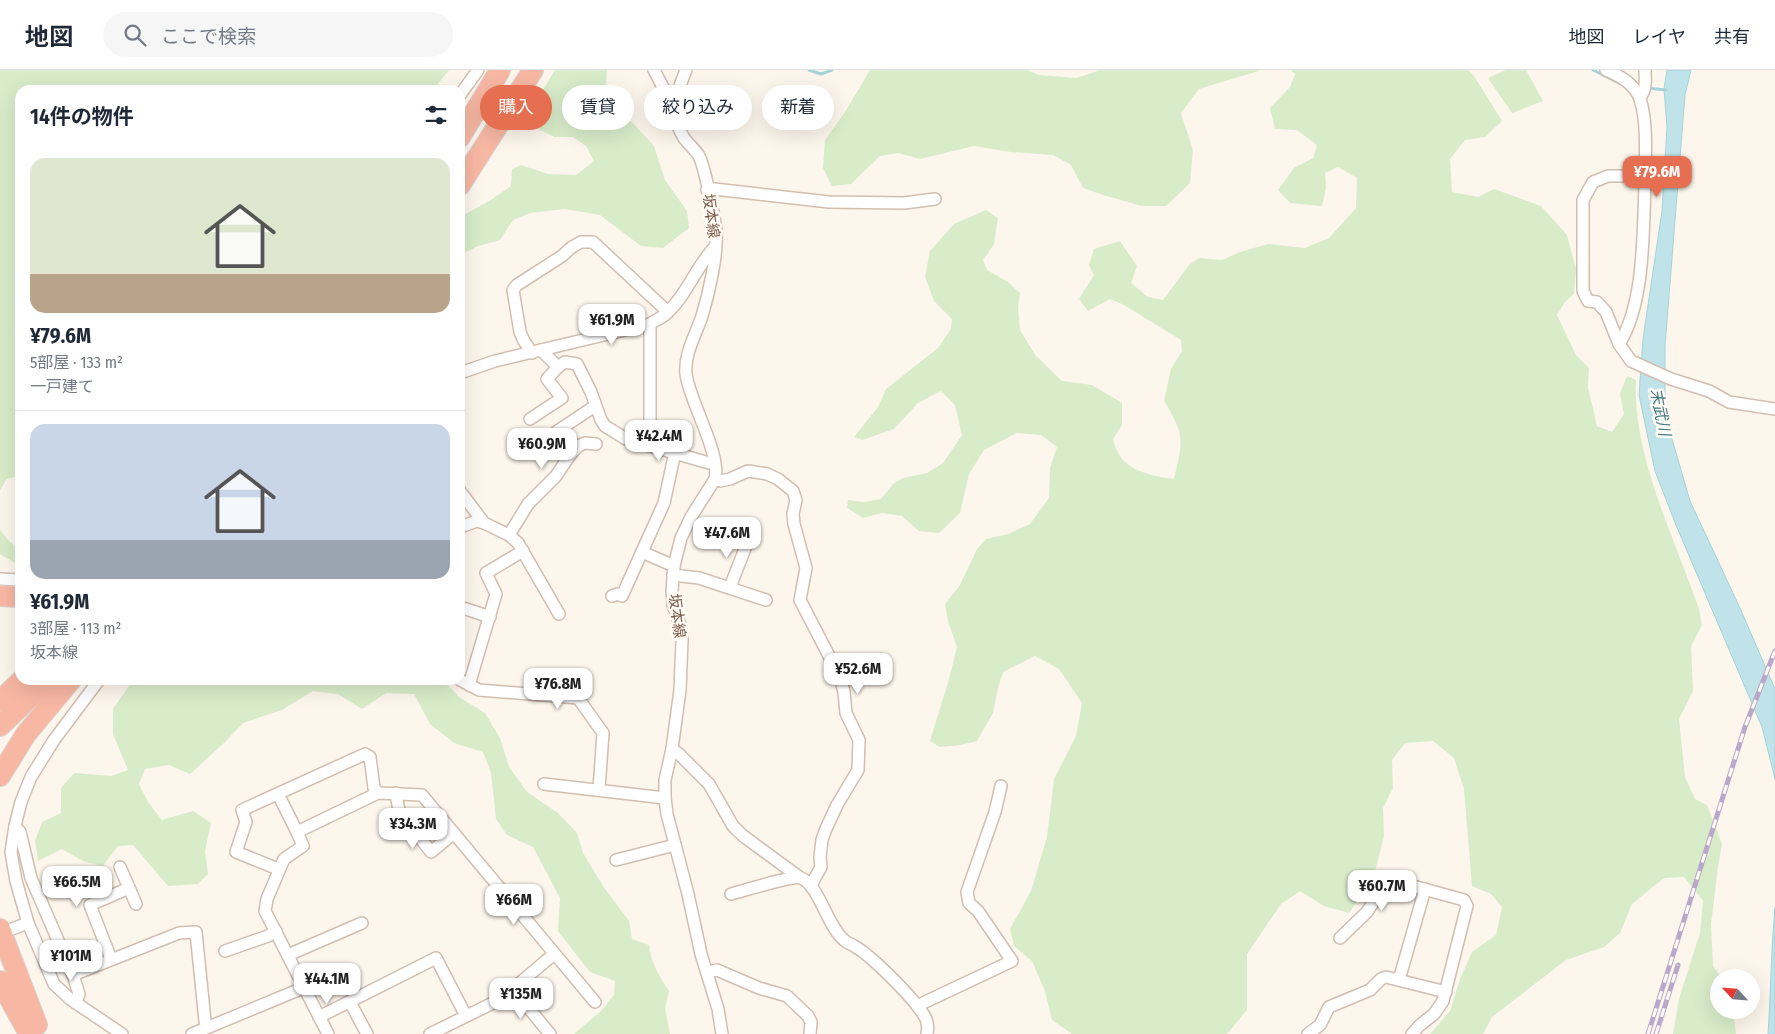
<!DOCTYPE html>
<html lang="ja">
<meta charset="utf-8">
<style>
:root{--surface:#fff;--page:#f6f6f7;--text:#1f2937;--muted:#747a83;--line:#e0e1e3;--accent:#e76f51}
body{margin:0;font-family:"Fira Sans Condensed","Noto Sans JP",sans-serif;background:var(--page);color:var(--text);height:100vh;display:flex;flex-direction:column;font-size:19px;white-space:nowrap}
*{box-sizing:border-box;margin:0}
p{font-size:16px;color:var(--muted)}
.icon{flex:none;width:28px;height:28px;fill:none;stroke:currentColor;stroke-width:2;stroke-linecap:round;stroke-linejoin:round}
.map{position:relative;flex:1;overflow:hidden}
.panel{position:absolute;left:15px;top:15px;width:450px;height:600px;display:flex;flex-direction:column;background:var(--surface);border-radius:15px;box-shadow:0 5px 20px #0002}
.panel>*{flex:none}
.guide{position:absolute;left:480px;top:15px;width:475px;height:45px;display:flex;gap:10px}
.needle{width:32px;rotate:296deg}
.tools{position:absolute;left:1710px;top:899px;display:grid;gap:10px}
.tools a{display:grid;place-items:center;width:50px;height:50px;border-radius:50%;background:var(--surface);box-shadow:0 5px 20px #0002;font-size:25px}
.price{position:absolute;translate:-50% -42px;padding:0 11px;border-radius:10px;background:#fff;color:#222;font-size:16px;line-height:32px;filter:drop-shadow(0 1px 2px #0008)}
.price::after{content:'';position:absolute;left:50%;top:30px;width:15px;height:11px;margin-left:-8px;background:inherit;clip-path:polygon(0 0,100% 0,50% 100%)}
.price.current{background:var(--accent);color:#fff}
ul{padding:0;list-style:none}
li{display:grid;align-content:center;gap:10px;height:265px;padding:0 15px}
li+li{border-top:1px solid var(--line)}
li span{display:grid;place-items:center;height:155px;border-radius:15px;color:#555}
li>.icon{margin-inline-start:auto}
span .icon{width:90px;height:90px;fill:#fffc;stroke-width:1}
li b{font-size:21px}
h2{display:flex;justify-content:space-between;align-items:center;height:60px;padding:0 15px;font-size:21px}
.tag{padding:0 18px;border-radius:22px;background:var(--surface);box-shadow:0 5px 20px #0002;font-size:18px;line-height:45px}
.tag.current{background:var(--accent);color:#fff}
header{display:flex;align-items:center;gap:30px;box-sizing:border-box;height:70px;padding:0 25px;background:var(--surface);border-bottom:1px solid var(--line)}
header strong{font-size:24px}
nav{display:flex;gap:28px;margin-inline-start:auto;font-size:18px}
.search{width:350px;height:45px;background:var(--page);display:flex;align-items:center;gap:12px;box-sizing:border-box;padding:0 18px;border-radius:28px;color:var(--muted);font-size:19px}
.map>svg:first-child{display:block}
.green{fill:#d8ecc9}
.water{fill:#bfe3e8;stroke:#a5d3da}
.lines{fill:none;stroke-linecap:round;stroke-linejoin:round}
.stream{stroke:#a5d3da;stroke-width:3}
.minor-casing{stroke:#d1beb0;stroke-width:14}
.motorway-casing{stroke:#dad1cd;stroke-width:22}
.minor{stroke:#fff;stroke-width:11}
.motorway{stroke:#f7b7a3;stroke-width:20}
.rail-casing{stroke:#b9a8c9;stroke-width:5}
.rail{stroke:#fffaf3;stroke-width:3;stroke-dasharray:9;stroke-linecap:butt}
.labels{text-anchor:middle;stroke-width:5;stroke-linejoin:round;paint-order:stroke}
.street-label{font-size:15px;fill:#7a5c4d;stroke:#fffaf3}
.water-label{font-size:16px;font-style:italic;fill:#437c86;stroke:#fffaf3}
</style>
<header>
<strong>地図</strong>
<div class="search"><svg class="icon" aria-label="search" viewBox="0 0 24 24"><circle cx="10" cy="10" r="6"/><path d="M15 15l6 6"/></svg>ここで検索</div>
<nav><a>地図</a><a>レイヤ</a><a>共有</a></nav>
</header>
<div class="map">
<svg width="1775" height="964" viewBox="0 0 1775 964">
<rect width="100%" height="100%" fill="#fdf6ec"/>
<!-- green -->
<g class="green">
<polygon points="0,0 449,0 433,20 20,20 20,405 7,409 0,420"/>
<polygon points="555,0 607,0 606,13 615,47 632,52 654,76 665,110 687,141 689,158 663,178 641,176 600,145 565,139 530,143 513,150 500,170 478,176 460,185 460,147 491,130 511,116 512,99 521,95 548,104 576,105 594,91 586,76 573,67 554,67 533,56 532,38"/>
<polygon points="870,0 1027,0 1039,5 1077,8 1100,0 1262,0 1199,19 1181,43 1193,80 1190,113 1166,136 1142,136 1103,125 1083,118 1071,95 1053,85 1011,82 974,76 920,89 898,83 880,86 851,114 832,116 823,98 825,70 845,42"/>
<path d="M1291 0H1468L1474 6 1502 51 1485 67 1465 70 1450 89 1452 122 1478 127 1494 119 1541 136 1567 165 1576 199 1574 224 1565 232 1557 245 1576 285 1589 298 1588 317 1597 356 1612 362 1624 344 1620 324 1627 306 1636 310C1632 384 1675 469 1699 539L1702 555 1691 576 1693 621 1679 649 1685 707 1695 729 1707 735 1722 774 1718 797 1711 854 1713 896 1721 907 1719 908V940H1733L1736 964H1673L1679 929 1700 863 1703 831 1684 807 1664 808 1632 834 1620 863 1604 877 1566 890 1492 947 1483 964H1430L1450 941 1460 909 1472 882 1496 865 1502 837 1491 824 1472 816 1464 719 1454 688 1433 671 1405 673 1392 690 1393 718 1383 738 1384 767 1373 808 1349 843 1324 836 1300 821 1281 834 1247 884V940L1227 964H1072L1052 950 1045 921 1032 891 1014 876 1010 859 1031 821 1047 767 1054 709 1076 666 1082 633 1059 599 1035 586 1003 602 998 618 993 643 977 671 961 675 940 677 930 671 949 609 957 577 948 551 945 534 960 515 977 479 986 469 1008 464 1030 454 1049 428 1050 398 1057 377 1041 365 1017 363 984 380 969 404 960 443 939 463 919 461 902 446 882 443 863 448 847 438 848 430 864 432 881 429 893 414 903 408 927 403 943 393 962 365 955 335 941 321 918 333 894 359 862 370 854 367 878 337 886 319 938 278 951 259 952 249 934 231 925 207 930 181 954 154 986 140 998 148 994 174 983 190 987 200 1008 212 1020 223 1018 237 1020 260 1036 286 1062 311 1092 315 1122 333V355L1113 369C1119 400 1147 405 1174 409 1183 370 1185 365 1164 331L1171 299 1182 281 1181 270 1124 235 1110 229 1088 241 1079 229 1094 205 1089 195 1094 179 1120 171 1137 196 1131 213 1148 227 1163 230 1189 195 1199 188 1222 190 1240 182 1268 174 1305 178 1329 168 1356 138 1357 108 1338 97 1325 103 1326 118 1322 136 1290 133 1278 120 1294 98 1313 88 1317 75 1297 60 1275 59 1270 38 1290 17 1295 4Z"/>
<polygon points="1506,0 1526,0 1543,31 1512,43 1488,8"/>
<polygon points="0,460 8,470 20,480 20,496 0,484"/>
<path d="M133 610H440L449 616 459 627 485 643 500 668 509 697 527 722 558 743 577 763 583 783 603 816 629 851 632 869 649 875C651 893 659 906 669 921L665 938 670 964H574L601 941 614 925 615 911 590 902 558 861 560 828 533 777 507 765 496 749 491 703 483 682 454 673 430 654 414 624 386 623 362 639 338 624 313 621 282 640 243 653 225 672 190 704 169 695 145 699 139 714 148 732 162 750 193 741 211 753 205 781 208 804 198 814 168 816 133 775 118 776 103 796 85 792 62 779 38 791 35 771 42 752 61 743V718L74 703 111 706 128 700 113 664V639Z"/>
</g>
<!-- water -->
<g class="water">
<polygon points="1667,0 1691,0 1685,25 1665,276 1665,329 1672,369 1690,431 1740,538 1775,619 1775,709 1762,657 1676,455 1655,401 1639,325 1643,269 1662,141 1667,57 1664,19"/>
<path d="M1775 837V964H1768C1771 922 1771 879 1775 837Z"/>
</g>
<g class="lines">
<!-- stream -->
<g class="stream">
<polyline points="809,0 821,4 832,0"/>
<polyline points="1593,0 1619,13"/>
<polyline points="1647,18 1666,20"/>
</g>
<!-- minor casing -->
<g class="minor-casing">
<g id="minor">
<polyline points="654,0 668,27 674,32"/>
<path d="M686 0C676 25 668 43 684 68 688 74 695 79 699 86 705 98 714 145 716 160 718 184 709 223 702 246 696 264 684 284 686 304 690 333 721 383 715 409L691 447 681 468 674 496 672 520 673 535 680 555 682 570 680 620 672 679 665 710V728L667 744 688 824 701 884 718 939 722 964"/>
<path d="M1606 0C1620 6 1635 14 1640 29 1648 53 1645 88 1645 113 1643 161 1645 233 1619 274L1631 291 1671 309 1709 321 1729 332 1775 339"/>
<polyline points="460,25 478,0"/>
<path d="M1640 27C1647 19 1645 10 1645 0"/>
<polyline points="707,120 714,119 829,132 904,133 935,129"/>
<polyline points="1619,274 1606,242 1597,232 1588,231 1583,221 1583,130 1593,112 1608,106 1645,106"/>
<polyline points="541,280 558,297 565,292 577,294 591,322 601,350 605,356 626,369 709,393 714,392"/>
<polyline points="532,283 524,271 520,262 513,220 517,215 562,186 572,177 581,172 593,172 668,242"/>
<path d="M460 303 495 291 650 254C655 250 662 248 667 243 687 225 696 196 715 177"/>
<polyline points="530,349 562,328 547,309 558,297"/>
<polyline points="556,362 595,336"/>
<polyline points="650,376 650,254"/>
<polyline points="715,409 720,411 730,409 748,401 767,404 778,409 793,421 796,430 793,444 794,454 806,498 800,530 840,607 844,622 846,643 859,670 858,700 837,735 825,761 822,770 820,787 821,797 811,815"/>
<polyline points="460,421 484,453 509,465 518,473 559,544"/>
<polyline points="460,457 477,451 484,453"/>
<polyline points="509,465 528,434 556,406 570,385 578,376 585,373 596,374"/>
<polyline points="642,482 674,496"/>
<polyline points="673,505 699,508 766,530"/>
<polyline points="0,509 20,510"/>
<polyline points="730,517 748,471"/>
<polyline points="612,526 618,524 622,526 664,433 675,382"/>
<polyline points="460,538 466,539 490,547"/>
<polyline points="99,610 54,670 31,707 21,732 15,756 11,782 16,811 28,853 54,914 70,929 122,964"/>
<polyline points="460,610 479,620 578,628 603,663 599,719"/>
<polyline points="469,615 496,524 486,503 523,481"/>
<polyline points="672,679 679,684 709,714 733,756 742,765 799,807"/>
<polyline points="544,714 665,728"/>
<polyline points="396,723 399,741 431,782 454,763"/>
<polyline points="278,724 297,762 303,776 284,789 267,829 265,841 328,964"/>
<polyline points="15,756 20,762 31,808 73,905 79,924 76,933"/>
<polyline points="297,762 378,723 422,725 595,932"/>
<polyline points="616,790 675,775"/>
<polyline points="120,797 136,834"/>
<polyline points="278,799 236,782 246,752 242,740 365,684 370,687 374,718 378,723"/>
<path d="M731 824C743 821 793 805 801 808 819 815 827 856 844 870 847 873 851 874 854 876 871 885 918 932 926 949 928 954 928 959 927 964"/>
<polyline points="12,859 28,853"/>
<polyline points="1340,868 1367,842 1381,820 1387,814 1402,813 1464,830 1467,836 1443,931 1434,944 1419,956 1412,964"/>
<polyline points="225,881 268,866 276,861"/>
<polyline points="288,885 362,853"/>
<polyline points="111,889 90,835 129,818"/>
<polyline points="707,902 717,900 759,918 787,926 808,946 811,952 810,964"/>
<polyline points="73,905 179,863 196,862 205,951 207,957"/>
<polyline points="1399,910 1425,819"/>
<polyline points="513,919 550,964"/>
<polyline points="350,932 367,964"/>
<polyline points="918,937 923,933 1012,891 978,841 969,833 967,822 995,742 1001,716"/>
<polyline points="319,947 436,888 466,946"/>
<polyline points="192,964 303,918"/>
<polyline points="430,964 501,929 554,884"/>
<polyline points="1308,964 1320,955 1329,937 1370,920 1381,909 1386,907 1446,922"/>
</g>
</g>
<!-- motorway casing -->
<g class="motorway-casing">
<g id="motorway">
<polyline points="460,67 500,0"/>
<polyline points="460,115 533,0"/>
<polyline points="0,526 20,527"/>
<polyline points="0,631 22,610"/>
<polyline points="0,656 48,610"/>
<polyline points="0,706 26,664 71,610"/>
<polyline points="0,859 37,955"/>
<polyline points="0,911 27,960"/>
</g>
</g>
<!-- minor -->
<use href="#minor" class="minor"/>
<!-- motorway -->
<use href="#motorway" class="motorway"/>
<!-- rail casing -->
<g class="rail-casing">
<g id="rail">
<polyline points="1648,964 1745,657 1775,581"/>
<polyline points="1656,964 1678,895"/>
</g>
</g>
<!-- rail -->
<use href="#rail" class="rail"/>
</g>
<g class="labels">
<!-- street labels -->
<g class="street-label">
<text transform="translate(711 146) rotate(82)" y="5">坂本線</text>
<text transform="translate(677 546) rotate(82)" y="5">坂本線</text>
</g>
<!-- water labels -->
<g class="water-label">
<text transform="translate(1661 342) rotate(79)" y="6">末武川</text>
</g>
</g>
</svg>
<div class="tools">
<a><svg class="needle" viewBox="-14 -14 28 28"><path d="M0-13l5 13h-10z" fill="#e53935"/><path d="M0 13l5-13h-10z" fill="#747a83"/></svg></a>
</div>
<b class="price current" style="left:1657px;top:128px">¥79.6M</b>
<b class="price" style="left:612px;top:276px">¥61.9M</b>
<b class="price" style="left:659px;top:392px">¥42.4M</b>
<b class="price" style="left:542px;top:400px">¥60.9M</b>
<b class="price" style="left:727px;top:489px">¥47.6M</b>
<b class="price" style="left:858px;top:625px">¥52.6M</b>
<b class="price" style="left:558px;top:640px">¥76.8M</b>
<b class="price" style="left:413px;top:780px">¥34.3M</b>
<b class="price" style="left:77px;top:838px">¥66.5M</b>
<b class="price" style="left:1382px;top:842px">¥60.7M</b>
<b class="price" style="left:514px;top:856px">¥66M</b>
<b class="price" style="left:71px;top:912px">¥101M</b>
<b class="price" style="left:327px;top:935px">¥44.1M</b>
<b class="price" style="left:521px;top:950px">¥135M</b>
<div class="guide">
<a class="tag current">購入</a>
<a class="tag">賃貸</a>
<a class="tag">絞り込み</a>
<a class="tag">新着</a>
</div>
<section class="panel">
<h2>14件の物件<svg class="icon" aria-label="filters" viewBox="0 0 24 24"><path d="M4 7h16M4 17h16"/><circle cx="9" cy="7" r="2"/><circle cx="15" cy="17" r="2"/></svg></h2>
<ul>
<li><span style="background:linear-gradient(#dfe7d0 75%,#b9a48a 0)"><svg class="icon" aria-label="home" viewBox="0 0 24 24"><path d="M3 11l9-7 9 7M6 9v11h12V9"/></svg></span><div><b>¥79.6M</b><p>5部屋 · 133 m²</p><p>一戸建て</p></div></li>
<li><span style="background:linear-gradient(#c9d6e8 75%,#9aa5b1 0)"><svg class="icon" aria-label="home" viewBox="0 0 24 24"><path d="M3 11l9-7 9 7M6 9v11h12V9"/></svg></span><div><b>¥61.9M</b><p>3部屋 · 113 m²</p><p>坂本線</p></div></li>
</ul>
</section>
</div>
